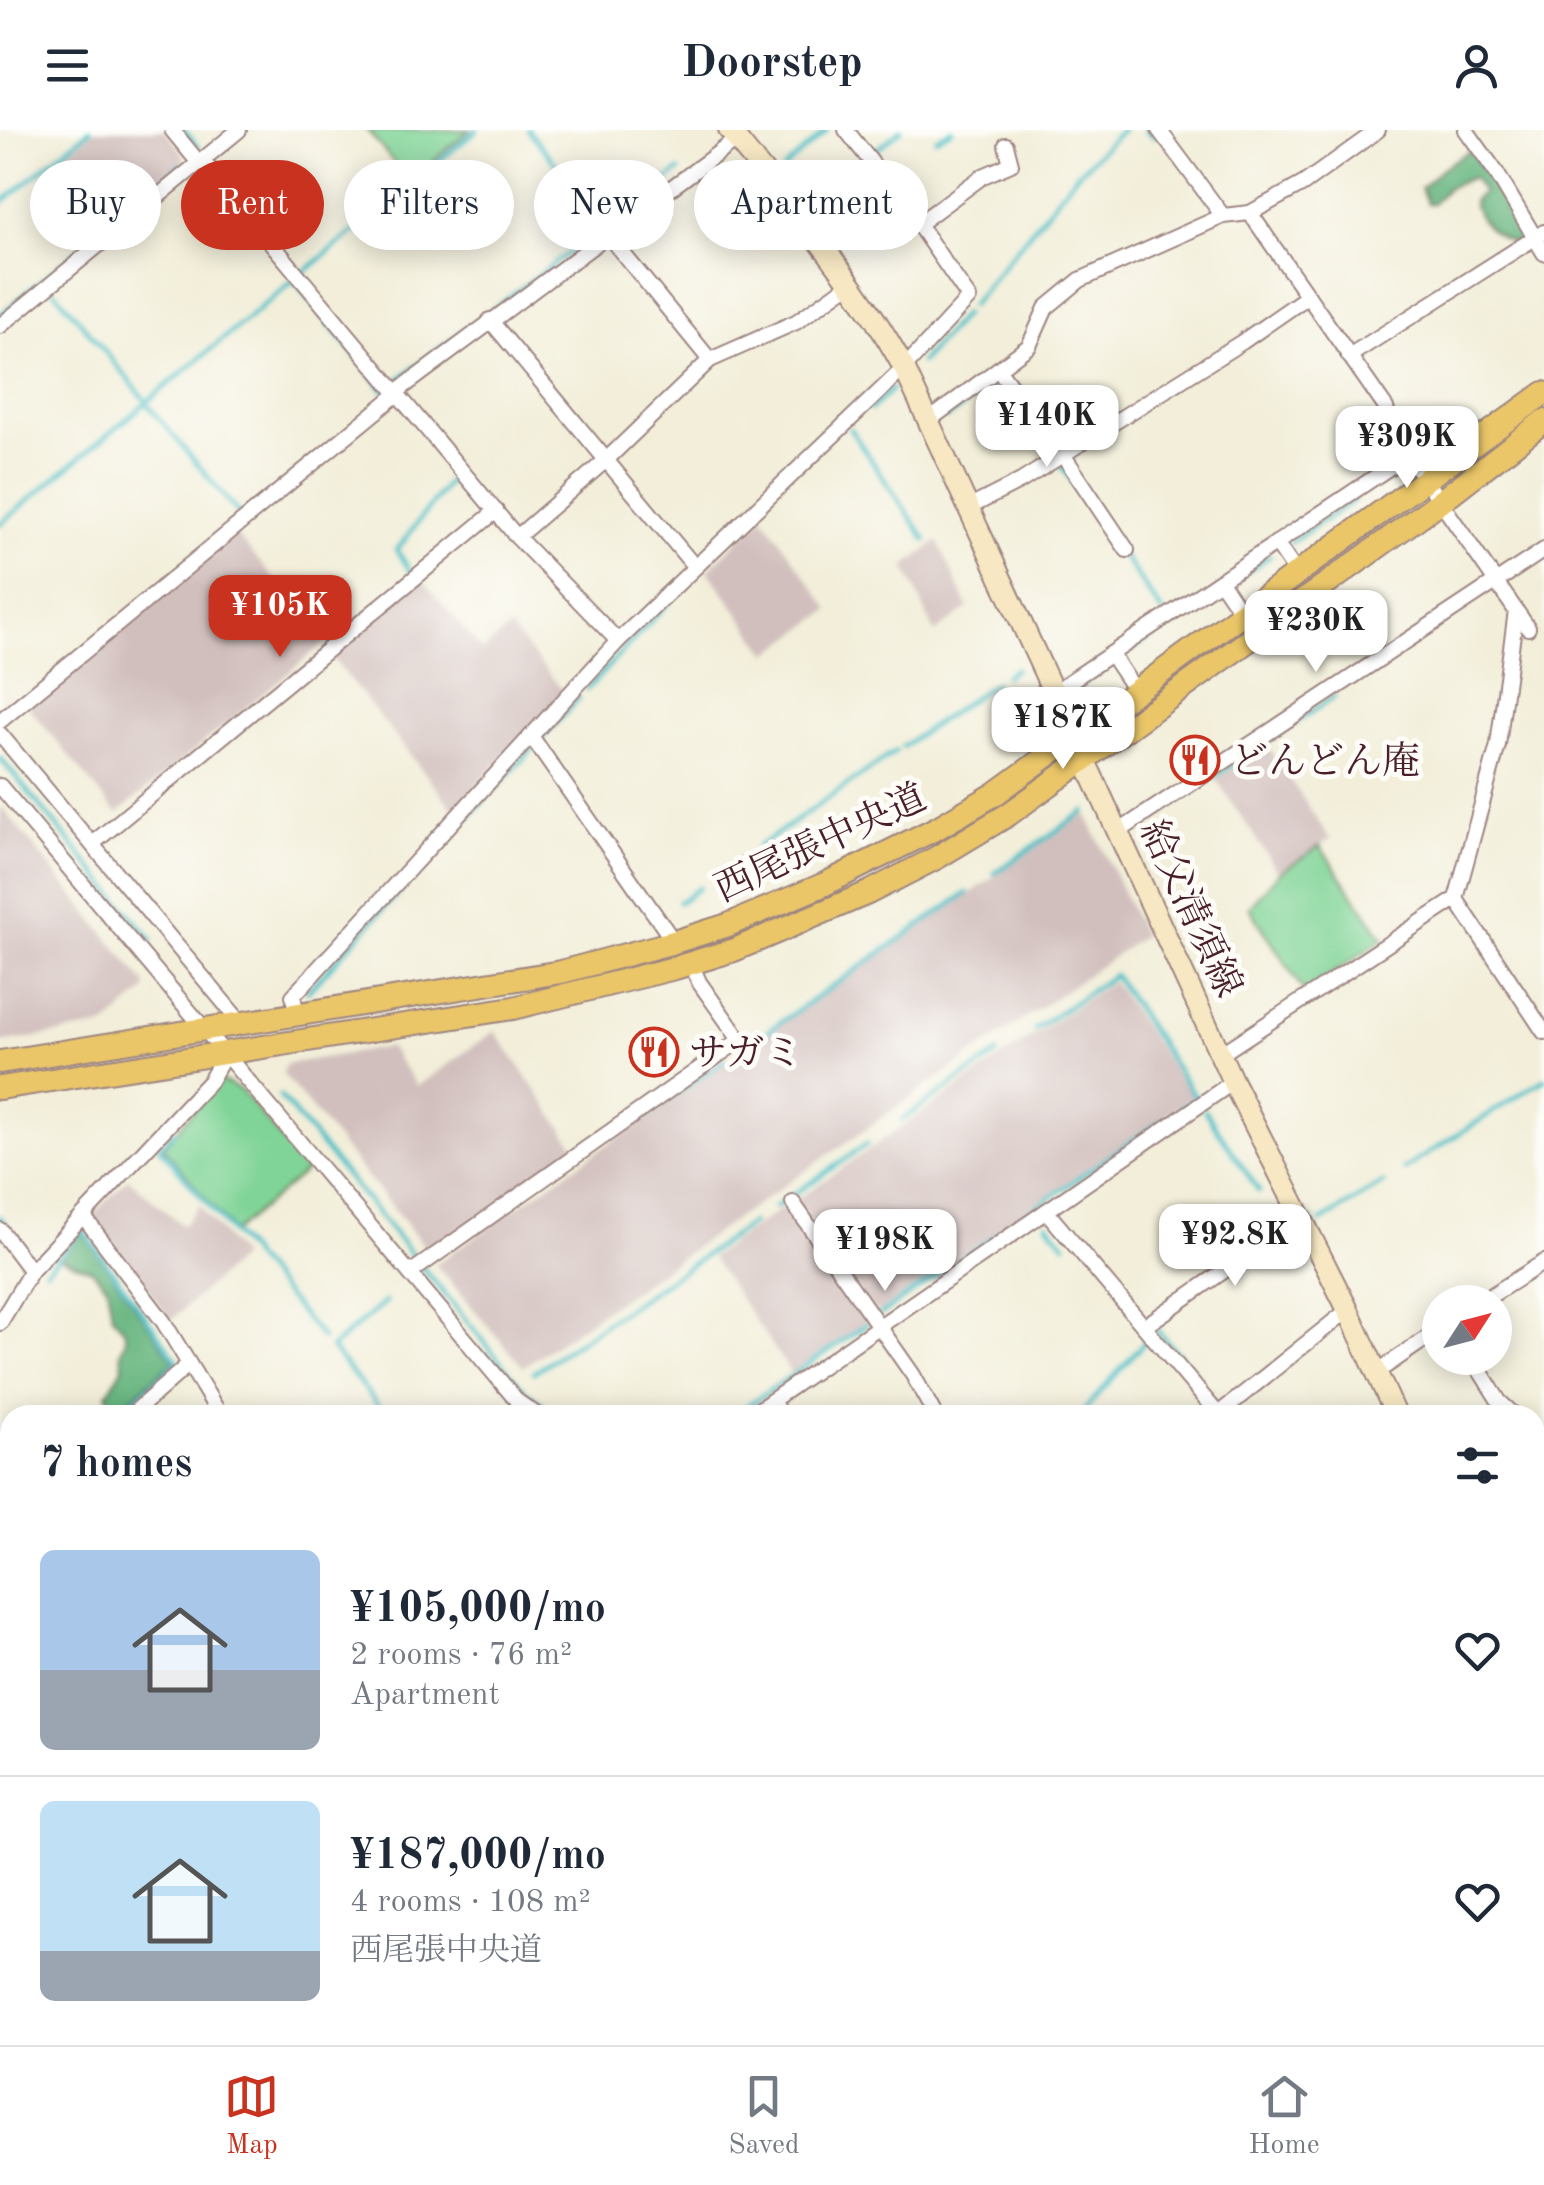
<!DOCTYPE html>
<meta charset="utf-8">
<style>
:root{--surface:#fff;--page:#f6f6f7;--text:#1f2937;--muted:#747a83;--line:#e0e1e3;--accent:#c8321e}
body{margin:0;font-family:"Old Standard TT","Noto Serif JP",serif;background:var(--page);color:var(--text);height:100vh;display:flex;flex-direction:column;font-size:38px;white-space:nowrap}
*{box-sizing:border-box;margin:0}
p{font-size:32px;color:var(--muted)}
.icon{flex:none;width:55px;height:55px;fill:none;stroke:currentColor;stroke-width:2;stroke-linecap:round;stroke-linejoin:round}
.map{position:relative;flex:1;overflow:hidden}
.details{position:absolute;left:0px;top:1275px;width:1545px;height:640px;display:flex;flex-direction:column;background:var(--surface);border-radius:30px 30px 0 0;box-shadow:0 5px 25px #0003}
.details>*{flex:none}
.top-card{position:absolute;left:30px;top:30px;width:1000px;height:90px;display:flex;gap:20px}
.needle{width:65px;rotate:54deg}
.tools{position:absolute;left:1422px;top:1155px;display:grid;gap:20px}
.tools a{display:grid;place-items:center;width:90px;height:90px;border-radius:50%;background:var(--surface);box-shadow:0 5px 25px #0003;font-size:50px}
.price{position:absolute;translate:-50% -85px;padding:0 22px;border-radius:20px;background:#fff;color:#222;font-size:32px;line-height:65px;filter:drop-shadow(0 2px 5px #0008)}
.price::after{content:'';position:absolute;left:50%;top:60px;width:30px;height:22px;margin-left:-15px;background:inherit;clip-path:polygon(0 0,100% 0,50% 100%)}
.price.on{background:var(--accent);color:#fff}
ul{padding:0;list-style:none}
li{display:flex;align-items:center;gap:30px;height:250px;padding:0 40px}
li+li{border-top:2px solid var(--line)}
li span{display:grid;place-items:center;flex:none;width:280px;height:200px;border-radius:15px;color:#555}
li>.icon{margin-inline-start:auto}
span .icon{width:120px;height:120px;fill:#fffc;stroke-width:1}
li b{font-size:42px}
h2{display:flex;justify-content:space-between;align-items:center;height:120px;padding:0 40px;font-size:42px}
.tag{padding:0 35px;border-radius:45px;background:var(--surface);box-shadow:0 5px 25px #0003;font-size:35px;line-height:90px}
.tag.on{background:var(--accent);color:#fff}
header{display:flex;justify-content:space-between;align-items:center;height:130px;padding:0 40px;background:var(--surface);font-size:45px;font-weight:700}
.menu{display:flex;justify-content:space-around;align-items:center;height:140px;border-top:2px solid var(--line);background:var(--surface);font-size:28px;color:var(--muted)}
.menu a{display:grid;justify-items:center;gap:5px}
.menu .on{color:var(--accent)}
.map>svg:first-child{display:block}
.industrial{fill:#d1bfbd}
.green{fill:#80d497;stroke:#657a61;stroke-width:2.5}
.forest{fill:#68b680;stroke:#596a56;stroke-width:2.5}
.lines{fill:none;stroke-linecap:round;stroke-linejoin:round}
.stream{stroke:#53c1c8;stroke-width:5}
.minor-casing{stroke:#9e8682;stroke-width:18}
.secondary-casing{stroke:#9e8682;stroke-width:24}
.primary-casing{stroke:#9e8682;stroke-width:26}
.minor{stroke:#fff;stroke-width:14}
.secondary{stroke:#f7e8c3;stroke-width:20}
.primary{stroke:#eac669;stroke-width:22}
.labels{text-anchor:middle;stroke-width:10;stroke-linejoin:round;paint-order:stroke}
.poi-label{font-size:38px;fill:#4a1f2b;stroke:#fdfcf7;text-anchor:start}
.street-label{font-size:38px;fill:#4a1f2b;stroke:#fdfcf7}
</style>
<header><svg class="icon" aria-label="menu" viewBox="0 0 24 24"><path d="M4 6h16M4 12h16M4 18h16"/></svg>Doorstep<svg class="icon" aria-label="person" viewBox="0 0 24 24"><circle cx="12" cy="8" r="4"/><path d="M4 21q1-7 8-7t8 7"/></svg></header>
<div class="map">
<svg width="1544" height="1915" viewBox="0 0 1544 1915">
<rect width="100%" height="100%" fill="#fdfcf7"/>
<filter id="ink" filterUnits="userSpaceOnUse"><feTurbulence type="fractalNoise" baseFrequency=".01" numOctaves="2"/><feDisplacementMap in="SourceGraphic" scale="20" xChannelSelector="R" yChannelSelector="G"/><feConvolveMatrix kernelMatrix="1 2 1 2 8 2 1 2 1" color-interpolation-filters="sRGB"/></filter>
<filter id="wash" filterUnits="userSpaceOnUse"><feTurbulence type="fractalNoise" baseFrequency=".0048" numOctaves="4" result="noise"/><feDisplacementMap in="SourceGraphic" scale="40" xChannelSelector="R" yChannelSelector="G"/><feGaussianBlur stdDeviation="2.25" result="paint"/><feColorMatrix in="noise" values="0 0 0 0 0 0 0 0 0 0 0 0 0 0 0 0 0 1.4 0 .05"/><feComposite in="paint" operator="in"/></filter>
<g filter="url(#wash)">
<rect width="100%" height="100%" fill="#f2eed9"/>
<!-- industrial -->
<g class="industrial">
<polygon points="95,0 164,0 183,23 184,31 117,85 67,23"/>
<polygon points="763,386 830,480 768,524 708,440"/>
<polygon points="234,402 327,511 117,684 26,574"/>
<polygon points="938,411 968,478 935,503 905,436"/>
<polygon points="422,449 482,521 510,498 564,562 454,680 330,525"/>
<polygon points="1267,615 1330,709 1279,743 1216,649"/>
<polygon points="0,675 144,852 147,859 106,896 0,913"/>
<polygon points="1086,683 1143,806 523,1237 435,1134"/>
<polygon points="1112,851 1192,967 880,1181 872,1180 796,1070"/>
<polygon points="495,901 577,1019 429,1122 282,943 286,934 389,917 417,956"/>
<polygon points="128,1048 183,1096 199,1075 241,1127 170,1191 137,1142 91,1087"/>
<polygon points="788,1074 868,1190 791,1243 711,1127"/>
<polygon points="10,1710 10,1839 8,1840 0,1826 0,1716"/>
</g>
<!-- green -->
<g class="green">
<polygon points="367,0 470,0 409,51"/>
<polygon points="1320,716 1384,809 1304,862 1249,777 1279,743"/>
<polygon points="219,950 241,960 302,1035 309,1038 234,1102 163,1017"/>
</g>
<!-- forest -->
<g class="forest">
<path d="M1470 20 1523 104V108L1515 113C1497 109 1475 89 1473 71L1483 62 1473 47 1448 57 1432 74 1427 73 1421 58 1442 38Z"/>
<polygon points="83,1103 174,1231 116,1281 109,1273 107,1264 123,1238 121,1222 126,1209 124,1199 112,1185 107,1156 92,1140 60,1128"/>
</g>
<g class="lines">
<!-- stream -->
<g class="stream">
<polyline points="184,0 198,17"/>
<polyline points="528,0 606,95"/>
<polyline points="1145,0 1154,7"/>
<polyline points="936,9 952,0"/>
<polyline points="872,23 901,0"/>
<polyline points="784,39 827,0"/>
<polyline points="660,55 679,41"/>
<polyline points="0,74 90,0"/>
<polyline points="605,96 650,62"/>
<polyline points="302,144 477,0"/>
<polyline points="298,155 384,260"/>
<polyline points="55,161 147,272"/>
<polyline points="971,175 1076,45 1122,0"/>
<polyline points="0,185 181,35"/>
<polyline points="921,232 964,184"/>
<polyline points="394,253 597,102"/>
<polyline points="146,273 240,385"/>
<polyline points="871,279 892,259"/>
<polyline points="947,288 997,251 1050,322"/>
<polyline points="850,299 926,410"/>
<polyline points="1061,335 1101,394"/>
<polyline points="0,394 293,151"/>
<polyline points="1291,412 1354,370"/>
<polyline points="1119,420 1162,482"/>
<polyline points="412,444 397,420 455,343"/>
<polyline points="1230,453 1270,426"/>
<polyline points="1127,523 1217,462"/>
<polyline points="1005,546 1015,539"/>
<polyline points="587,559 667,474"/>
<polyline points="1073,560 1104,538"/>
<polyline points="542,608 579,568"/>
<polyline points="1269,610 1334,567"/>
<polyline points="903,616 994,553"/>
<polyline points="0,628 152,810"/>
<polyline points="1139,697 1245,626"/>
<polyline points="758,717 896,621"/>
<polyline points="433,725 532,619"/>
<polyline points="726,739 738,731"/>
<polyline points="995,743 1085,681"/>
<polyline points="679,772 699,758"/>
<polyline points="308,861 426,733"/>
<polyline points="1035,899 1114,845 1195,967"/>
<polyline points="749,914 967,763"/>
<polyline points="280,966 525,1261 558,1285"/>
<polyline points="1181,978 1196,968"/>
<polyline points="1205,981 1259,1061"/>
<polyline points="902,990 997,924"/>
<polyline points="629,997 725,930"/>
<polyline points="175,1001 159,1017 322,1208"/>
<polyline points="1404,1039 1544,949"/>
<polyline points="775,1077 867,1014"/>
<polyline points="1275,1084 1279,1090"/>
<polyline points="0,1087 32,1129"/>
<polyline points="1322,1091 1383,1053"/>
<polyline points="1047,1093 1065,1114"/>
<polyline points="46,1140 83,1100 178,1232 117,1285"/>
<polyline points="385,1172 331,1218 386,1285"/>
<polyline points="881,1184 1161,991"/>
<polyline points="1156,1199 1195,1243"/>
<polyline points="534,1242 752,1093"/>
<polyline points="734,1285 866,1195"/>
<polyline points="1080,1285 1148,1208 1145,1205"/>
<polyline points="1535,1353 1544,1346"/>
<polyline points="1535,1484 1544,1498"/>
<polyline points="0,1712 10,1706"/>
<polyline points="503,1905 510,1915"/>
<polyline points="576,1905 585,1915"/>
<polyline points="1066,1905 1076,1915"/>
<polyline points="377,1915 374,1910 393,1905"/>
<polyline points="1525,1915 1544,1900"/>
</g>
</g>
</g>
<g filter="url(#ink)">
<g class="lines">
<!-- minor casing -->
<g class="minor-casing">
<g id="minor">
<polyline points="172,0 199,33"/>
<polyline points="1159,0 1223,86"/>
<polyline points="1466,0 1496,42 1544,123"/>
<polyline points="202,30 517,407 618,511"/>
<polyline points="1250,83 1386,278 1392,302 1528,498"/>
<polyline points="918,94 983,46 1011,34 1006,15"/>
<polyline points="607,104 710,230"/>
<polyline points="490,190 694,436"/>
<polyline points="0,196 239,0"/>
<polyline points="1349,226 1544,102"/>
<polyline points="998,239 1062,323 1127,420"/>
<polyline points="395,263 737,9"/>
<polyline points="928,291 1029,216 1046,178 1080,150 1223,86 1250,83 1303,54 1378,0"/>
<polyline points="968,378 1021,351 1242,212 1308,166"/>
<polyline points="517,407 605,331 710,230 796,192 852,152"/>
<polyline points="1276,413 1298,445"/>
<polyline points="1220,451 1243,485"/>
<polyline points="1111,524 1137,563"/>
<polyline points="1054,562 1408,325"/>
<polyline points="0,591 396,265"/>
<polyline points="0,604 241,893"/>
<polyline points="531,606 674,812"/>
<polyline points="0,656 518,1272 537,1285"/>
<polyline points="1118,702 1544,420"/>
<polyline points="92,714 496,381"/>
<polyline points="1456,769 1544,902"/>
<polyline points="297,885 293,866 618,511 904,238 969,168 918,94 894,89 871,59 872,33 846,0"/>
<polyline points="1221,924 1456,769 1498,615 1516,481"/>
<polyline points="793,1073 913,1245 935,1285"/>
<polyline points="1046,1081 1218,1284"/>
<polyline points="84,1087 163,1191 220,1285"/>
<polyline points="0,1100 31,1141"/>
<polyline points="410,1143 740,910 699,852 691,833"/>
<polyline points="1481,1172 1544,1132"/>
<polyline points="0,1193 31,1141 210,951 226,923"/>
<polyline points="1145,1196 1301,1087"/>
<polyline points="1472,1228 1499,1271 1514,1285"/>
<polyline points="1377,1242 1440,1199"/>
<polyline points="772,1271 781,1285"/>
<polyline points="131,1285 189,1234"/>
<polyline points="751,1285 1233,952"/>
<polyline points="1217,1285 1348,1180"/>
<polyline points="1535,1306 1544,1314"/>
<polyline points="0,1357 10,1360"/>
<polyline points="1535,1476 1544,1470"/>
<polyline points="0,1611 10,1628"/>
<polyline points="0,1701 10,1695"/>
<polyline points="1535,1767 1544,1762"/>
<polyline points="176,1905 182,1915"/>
<polyline points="492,1905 498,1915"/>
<polyline points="655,1905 665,1915"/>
<polyline points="860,1905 870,1915"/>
<polyline points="1258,1905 1267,1915"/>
<polyline points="289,1915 332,1905"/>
<polyline points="1288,1915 1299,1905"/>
</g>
</g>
<!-- secondary casing -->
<g class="secondary-casing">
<g id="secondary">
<path d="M729 0C792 78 856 150 904 238L1233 952 1348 1180 1396 1285"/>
<polyline points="1535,1716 1544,1729"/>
</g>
</g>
<!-- primary casing -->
<g class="primary-casing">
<g id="primary">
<polyline points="0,932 561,842 674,812 728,795 825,754 937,698 995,664 1544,263"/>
<polyline points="0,958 513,878 675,838 734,820 868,763 936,728 1009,684 1441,371 1544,291"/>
</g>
</g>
<!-- minor -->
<use href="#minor" class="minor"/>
<!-- secondary -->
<use href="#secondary" class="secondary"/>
<!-- primary -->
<use href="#primary" class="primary"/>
</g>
</g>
<!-- icons -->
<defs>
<g id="restaurant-ring" transform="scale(2.5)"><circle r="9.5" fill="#fdfcf7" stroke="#c8321e" stroke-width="1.5"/><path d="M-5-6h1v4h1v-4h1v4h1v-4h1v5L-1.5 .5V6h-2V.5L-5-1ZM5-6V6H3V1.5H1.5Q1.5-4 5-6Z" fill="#c8321e"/></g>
</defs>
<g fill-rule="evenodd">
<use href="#restaurant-ring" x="1195" y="630"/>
<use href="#restaurant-ring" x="654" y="922"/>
</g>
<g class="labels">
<!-- poi labels -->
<g class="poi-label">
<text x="1230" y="643">どんどん庵</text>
<text x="689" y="935">サガミ</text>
</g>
<!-- street labels -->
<g class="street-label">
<text transform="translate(820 712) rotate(-25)" y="13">西尾張中央道</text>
<text transform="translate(1192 778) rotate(65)" y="13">給父清須線</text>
</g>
</g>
</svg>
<div class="tools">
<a><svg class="needle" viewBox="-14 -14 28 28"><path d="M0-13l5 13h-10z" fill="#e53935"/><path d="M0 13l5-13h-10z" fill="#747a83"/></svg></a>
</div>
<b class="price" style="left:1047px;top:340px">¥140K</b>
<b class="price" style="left:1407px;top:361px">¥309K</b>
<b class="price on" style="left:280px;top:530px">¥105K</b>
<b class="price" style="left:1316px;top:545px">¥230K</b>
<b class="price" style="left:1063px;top:642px">¥187K</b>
<b class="price" style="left:1235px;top:1159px">¥92.8K</b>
<b class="price" style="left:885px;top:1164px">¥198K</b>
<div class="top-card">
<a class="tag">Buy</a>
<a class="tag on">Rent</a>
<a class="tag">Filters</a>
<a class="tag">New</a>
<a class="tag">Apartment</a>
</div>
<section class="details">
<h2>7 homes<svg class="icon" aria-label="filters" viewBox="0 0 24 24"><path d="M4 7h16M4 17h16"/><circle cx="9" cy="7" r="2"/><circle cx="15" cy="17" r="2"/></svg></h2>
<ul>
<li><span style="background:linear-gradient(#a9c7e8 60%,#9aa5b1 0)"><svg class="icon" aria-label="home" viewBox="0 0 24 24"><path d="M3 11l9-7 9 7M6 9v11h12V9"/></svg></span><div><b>¥105,000/mo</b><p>2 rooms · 76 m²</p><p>Apartment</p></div><svg class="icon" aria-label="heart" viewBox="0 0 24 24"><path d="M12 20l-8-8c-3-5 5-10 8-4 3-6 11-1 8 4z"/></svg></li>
<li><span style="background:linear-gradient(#bfe0f5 75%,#9aa5b1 0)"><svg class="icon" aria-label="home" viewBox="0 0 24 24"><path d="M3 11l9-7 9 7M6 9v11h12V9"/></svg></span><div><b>¥187,000/mo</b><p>4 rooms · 108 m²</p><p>西尾張中央道</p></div><svg class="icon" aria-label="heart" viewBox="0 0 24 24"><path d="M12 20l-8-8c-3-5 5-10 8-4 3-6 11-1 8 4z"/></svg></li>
</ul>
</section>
</div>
<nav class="menu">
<a class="on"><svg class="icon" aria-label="map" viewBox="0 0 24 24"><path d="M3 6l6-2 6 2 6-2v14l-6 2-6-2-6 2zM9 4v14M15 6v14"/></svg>Map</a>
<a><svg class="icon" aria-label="saved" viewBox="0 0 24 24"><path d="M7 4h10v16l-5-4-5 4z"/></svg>Saved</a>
<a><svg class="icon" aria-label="home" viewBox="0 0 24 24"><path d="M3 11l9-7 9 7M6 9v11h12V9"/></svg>Home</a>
</nav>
